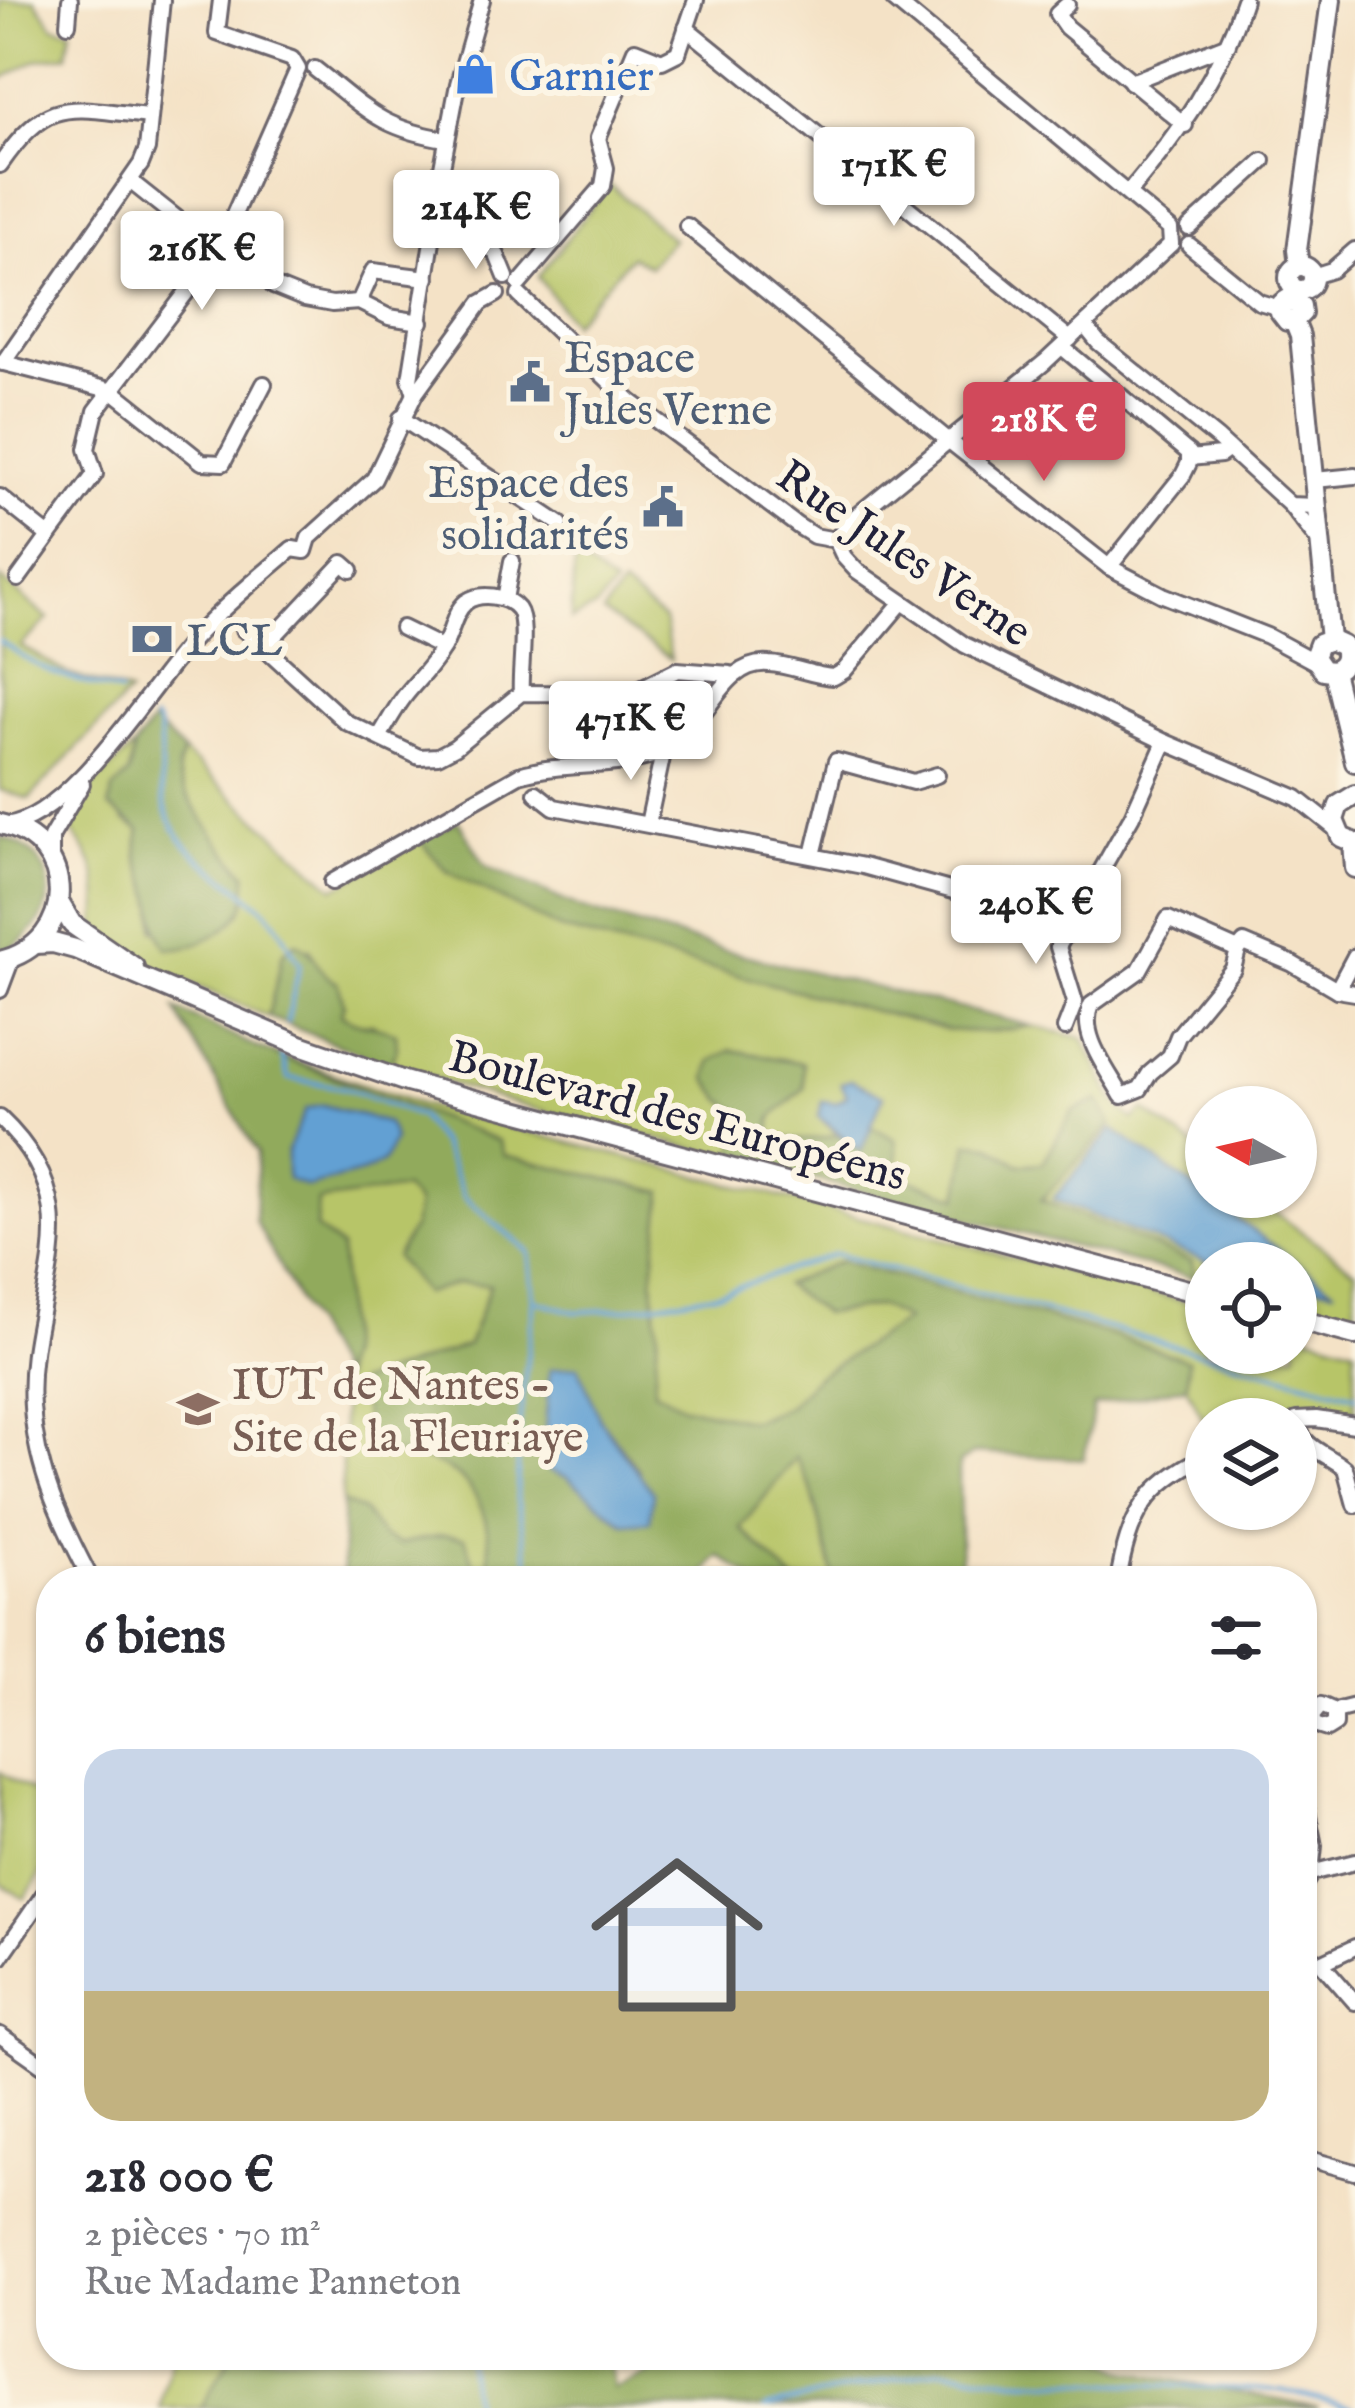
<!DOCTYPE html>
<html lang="fr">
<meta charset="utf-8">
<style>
:root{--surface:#fff;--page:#f7f7f7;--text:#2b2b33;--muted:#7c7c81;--line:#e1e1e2;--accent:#d1495b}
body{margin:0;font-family:"IM FELL English",serif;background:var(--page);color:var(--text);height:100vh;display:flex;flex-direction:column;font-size:45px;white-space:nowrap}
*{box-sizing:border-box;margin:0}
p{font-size:39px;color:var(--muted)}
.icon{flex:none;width:66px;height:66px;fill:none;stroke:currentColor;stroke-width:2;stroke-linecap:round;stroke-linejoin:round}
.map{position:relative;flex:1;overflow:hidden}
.drawer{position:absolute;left:36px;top:1566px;width:1281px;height:804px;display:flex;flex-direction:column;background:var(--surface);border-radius:48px;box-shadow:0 3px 9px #0004}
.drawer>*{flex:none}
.needle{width:78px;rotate:278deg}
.controls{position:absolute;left:1185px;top:1086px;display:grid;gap:24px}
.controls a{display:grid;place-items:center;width:132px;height:132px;border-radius:50%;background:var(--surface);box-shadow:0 3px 9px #0004;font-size:60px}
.price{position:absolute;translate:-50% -102px;padding:0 27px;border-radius:12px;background:#fff;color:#222;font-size:39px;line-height:78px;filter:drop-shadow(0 3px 6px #0008)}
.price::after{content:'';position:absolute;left:50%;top:72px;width:36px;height:27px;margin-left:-18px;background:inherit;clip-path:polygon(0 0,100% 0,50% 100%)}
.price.selected{background:var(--accent);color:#fff}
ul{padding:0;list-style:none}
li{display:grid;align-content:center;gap:24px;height:636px;padding:0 48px}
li+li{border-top:3px solid var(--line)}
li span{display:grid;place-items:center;height:372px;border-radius:36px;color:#555}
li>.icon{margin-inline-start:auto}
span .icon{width:216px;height:216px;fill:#fffc;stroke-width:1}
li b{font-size:51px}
h2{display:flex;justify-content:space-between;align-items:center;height:144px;padding:0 48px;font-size:51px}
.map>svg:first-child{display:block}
.green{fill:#b7c568;stroke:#6c7452;stroke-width:3}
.forest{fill:#91aa5c;stroke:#5a664c;stroke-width:3;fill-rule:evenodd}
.water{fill:#62a0d3;stroke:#426187;stroke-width:3}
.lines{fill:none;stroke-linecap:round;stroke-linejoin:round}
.stream{stroke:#62a0d3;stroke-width:4.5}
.minor-casing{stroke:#6c656c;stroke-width:20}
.major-casing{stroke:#6c656c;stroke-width:24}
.minor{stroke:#fff;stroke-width:14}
.major{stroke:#fff;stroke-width:18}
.labels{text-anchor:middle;stroke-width:12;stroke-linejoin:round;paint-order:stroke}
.shop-label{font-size:45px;fill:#366cbe;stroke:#fcf5e5;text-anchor:start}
.service-label{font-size:45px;fill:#4e5e75;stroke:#fcf5e5;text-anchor:start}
.street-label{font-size:45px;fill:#22223b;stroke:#fcf5e5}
.education-label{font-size:45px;fill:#785e54;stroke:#fcf5e5;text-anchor:start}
</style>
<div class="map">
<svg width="1355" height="2408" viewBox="0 0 1355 2408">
<rect width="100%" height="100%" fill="#fcf5e5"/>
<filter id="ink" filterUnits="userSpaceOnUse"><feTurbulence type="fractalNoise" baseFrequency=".00833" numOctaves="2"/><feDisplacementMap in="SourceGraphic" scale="24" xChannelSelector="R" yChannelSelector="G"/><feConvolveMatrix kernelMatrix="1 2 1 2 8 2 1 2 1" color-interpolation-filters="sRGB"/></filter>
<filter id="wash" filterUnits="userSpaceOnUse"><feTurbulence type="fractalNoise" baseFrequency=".004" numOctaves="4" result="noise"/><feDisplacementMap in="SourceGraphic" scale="48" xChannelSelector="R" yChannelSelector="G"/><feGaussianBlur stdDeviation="2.7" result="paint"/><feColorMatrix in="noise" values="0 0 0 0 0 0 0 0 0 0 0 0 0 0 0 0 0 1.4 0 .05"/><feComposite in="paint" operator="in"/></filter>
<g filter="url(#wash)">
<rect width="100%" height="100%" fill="#f4e2c6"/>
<!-- green -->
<g class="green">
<polygon points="0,0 35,0 53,26 71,30 67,55 36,60 0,80"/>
<polygon points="609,184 672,239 649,266 631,256 572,323 538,277"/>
<polygon points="575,557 614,586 597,607 571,620"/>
<polygon points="0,578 48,619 21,646 68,674 129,693 29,799 0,790"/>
<polygon points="622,586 664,620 671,659 603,613"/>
<path d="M134 747 129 774 113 790 125 822 140 830C131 869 146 867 153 899 155 909 154 920 155 930L246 874C229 857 180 794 178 772 177 765 181 759 183 752L334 888 420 841 447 871 561 929 947 1030 989 1032 1032 1026 1083 1038 1114 1101 1133 1120 1144 1110 1206 1155V1197H1253L1355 1270V1321L1296 1305V1263H1206V1281L1194 1278 1192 1262 1040 1200 1111 1124 1072 1112 1043 1163 1019 1165 991 1145 968 1143 960 1198 898 1176 881 1133 871 1126 883 1096H848L836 1103 822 1102 819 1117 838 1135C815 1140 793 1143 770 1133L772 1117 804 1088 802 1063 731 1050 722 1099 743 1114 733 1158 527 1107 389 1065 397 1048 373 1024 351 1023 340 1014 344 1004 322 976 310 949 283 953 268 1017 139 961 94 932C105 885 96 857 64 823L90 788Z"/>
<polygon points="258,1048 420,1104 1206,1307 1206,1353 1296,1353 1296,1331 1355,1348 1355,1412 1301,1405 1264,1415 1232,1403 1203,1419 1187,1386 1188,1360 801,1467 811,1488 835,1581 795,1581 740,1528 780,1474 619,1581 353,1581 356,1509 342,1502 342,1365"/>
<polygon points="0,1772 51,1803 51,1859 24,1899 0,1883"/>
<polygon points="172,2355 232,2355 201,2408 160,2408"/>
</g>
<!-- forest -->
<g class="forest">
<path d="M153 721 183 752C181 759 177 765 178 772 180 794 230 857 246 874 246 883 248 897 244 905 234 930 192 951 167 948 154 929 157 915 151 894 143 866 133 863 140 830L109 807 113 790 129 774 134 747Z"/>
<polygon points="458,821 486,866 583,909 724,950 1032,1026 989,1032 948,1030 560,929 447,871 420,841"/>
<path d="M0 837C69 855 61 928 0 953Z"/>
<path d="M296 942C320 954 312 970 338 983L344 1004 341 1014C355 1026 377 1025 396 1033L397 1048 389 1065 268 1017 283 953Z"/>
<path d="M175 1009 258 1048 499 1141 504 1155 663 1192 653 1274 658 1333 654 1390 683 1406 752 1421 788 1406 816 1377 906 1320 879 1306 823 1314 784 1285 840 1261 1114 1336 1188 1360 1187 1386 1094 1406 1084 1459 975 1453 959 1463 961 1581H835L811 1488 796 1457 740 1528 795 1581H757L719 1556 704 1574 711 1581H655L647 1575 645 1581H491C487 1565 490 1550 488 1534 477 1464 430 1459 371 1450L358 1383 468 1345 490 1285 458 1283 425 1294 395 1257 413 1227 417 1204 404 1189 318 1201 316 1228 341 1248 346 1354 339 1376 255 1221 257 1153ZM323 1105 387 1123 394 1139 384 1161 365 1172 287 1151ZM584 1387 600 1420 639 1470 623 1523 567 1477Z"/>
<path d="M731 1050 803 1063 804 1088 772 1117 770 1133C793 1143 815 1140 838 1135L861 1150 871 1126 896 1140 899 1176 959 1197 968 1143 990 1145 1019 1165 1043 1163 1072 1112 1098 1100 1112 1124 1041 1200 1192 1262 1194 1278 733 1158 742 1114 722 1099 707 1079 711 1061Z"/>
<polygon points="342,1502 363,1511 383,1537 399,1544 443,1535 465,1538 478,1575 475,1581 343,1581"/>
<polygon points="232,2355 609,2355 613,2389 691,2355 1095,2355 1123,2370 1319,2408 201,2408"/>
</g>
<!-- water -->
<g class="water">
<polygon points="851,1080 883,1096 861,1151 819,1117 822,1101 836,1103 847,1096 841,1083"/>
<polygon points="323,1105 387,1123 394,1139 384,1161 365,1172 307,1187 287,1179 287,1151 306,1109"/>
<polygon points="1113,1129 1335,1290 1296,1282 1296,1263 1210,1263 1053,1199"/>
<polygon points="578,1366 600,1420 653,1493 650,1521 624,1523 567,1477 550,1471 543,1456 550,1369"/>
</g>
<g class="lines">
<!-- stream -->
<g class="stream">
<path d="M0 641C49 677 65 677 121 693"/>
<path d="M154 720 158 724C164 756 156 786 169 818 187 862 239 881 270 915 282 928 290 949 300 964L287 1022"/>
<polyline points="282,1056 288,1078 344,1088 419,1116 442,1145 464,1197 529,1252 534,1300 519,1426 517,1499 532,1581"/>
<polyline points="534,1300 575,1312 625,1309 719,1293 835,1254 1355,1395"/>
<polyline points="467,2355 474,2408"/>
<polyline points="765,2408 941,2369 1014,2380 1281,2390 1352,2408"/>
</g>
</g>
</g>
<g filter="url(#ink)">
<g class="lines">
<!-- minor casing -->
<g class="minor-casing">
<g id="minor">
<polyline points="482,0 458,84 438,188 497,255 506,277"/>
<polyline points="894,0 1170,229 1171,244"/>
<polyline points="1067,5 1057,14 1066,27 1185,125"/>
<polyline points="68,24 70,0"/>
<polyline points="686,28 1070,339"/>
<path d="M315 69C365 108 380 129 446 139"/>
<polyline points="1131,82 1228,44"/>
<path d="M0 165C50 93 70 109 150 116"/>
<polyline points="130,181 218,251"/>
<path d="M1129 192C1179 133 1220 75 1244 0"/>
<polyline points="687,226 943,436 1109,567 1163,595 1267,636 1315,662"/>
<polyline points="1189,228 1263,161"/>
<polyline points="1189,245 1259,302 1280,308"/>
<polyline points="1313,276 1332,270 1355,250"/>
<polyline points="519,284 603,186 606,168 598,138 635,50 662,61 678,53 696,0"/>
<polyline points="273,286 305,299 332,304 359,302 389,317 421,322"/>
<polyline points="519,295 630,401 798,526 814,536 836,540"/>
<polyline points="359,302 373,271 427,278"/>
<polyline points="1085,326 1098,342 1217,438 1290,505 1317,506"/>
<polyline points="1062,347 1189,453"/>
<polyline points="0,362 113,391 202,462 223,463 264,384"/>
<polyline points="3,363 141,164 147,149 162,0"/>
<polyline points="415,394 410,379 435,222"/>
<polyline points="401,418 560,524"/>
<polyline points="1189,458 1221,455 1229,449"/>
<polyline points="1315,480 1355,476"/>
<polyline points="0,497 49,536 95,474 87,449 96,411 218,251 298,69 292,59 217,33 221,0"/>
<polyline points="1290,505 1320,543"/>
<polyline points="836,540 844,557 856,570 965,645 1165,742 1297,798 1336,829"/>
<polyline points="836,540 850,521 1045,362 1171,244"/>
<polyline points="292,549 305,551 309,538 374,479 415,394 481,303 497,294"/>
<polyline points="1109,567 1183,475 1189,463 1189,453"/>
<polyline points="351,570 343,563 264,647 346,722 419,757 438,756 455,747 521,693 629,694 677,670 730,674"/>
<polyline points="18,579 49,536"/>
<polyline points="505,599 512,561"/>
<polyline points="402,628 443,648"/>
<polyline points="243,629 264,647"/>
<path d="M379 737C387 724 395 709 404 697 417 680 435 664 445 644 452 631 454 612 466 602 480 592 507 595 518 609 528 623 519 673 521 693"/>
<polyline points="536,793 554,807 863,866 1069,923"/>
<polyline points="648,824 663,753"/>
<path d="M6 825C72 817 150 686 195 637 225 605 259 577 292 549"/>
<polyline points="813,855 836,761 913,782 937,775"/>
<polyline points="51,859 51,837 82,784"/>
<path d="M332 882 519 775C564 761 615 770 658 754 707 736 718 659 769 664 791 665 812 676 834 677L844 671 902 602"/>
<path d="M1168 919 1238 950 1233 969 1178 1036 1170 1056 1150 1073 1140 1089 1122 1096C1108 1070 1078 1034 1091 1005L1139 971Z"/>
<polyline points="1238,950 1244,943 1291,963 1337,990"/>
<polyline points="1355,956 1337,990 1355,993"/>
<polyline points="0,990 12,958"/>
<polyline points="1065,1028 1075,1002 1058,947 1132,816 1165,742"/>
<path d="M0 1118C102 1214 24 1295 32 1407 36 1472 62 1524 92 1581"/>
<path d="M1355 1425 1316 1419 1296 1420C1302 1449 1323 1451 1345 1468L1355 1505"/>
<path d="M1118 1581C1129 1516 1145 1485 1206 1456"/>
<polyline points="1335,1711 1335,1724 1327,1729 1314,1725 1312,1716 1321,1705 1335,1711 1355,1706"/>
<polyline points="1302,1787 1314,1846 1311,1873"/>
<polyline points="1302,1888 1311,1873 1355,1862"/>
<polyline points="1302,1953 1321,1963 1355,2002"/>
<polyline points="0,1958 51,1884"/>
<polyline points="1321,1963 1355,1947"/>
<polyline points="0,2035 51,2071"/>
<polyline points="1302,2157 1355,2172"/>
</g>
</g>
<!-- major casing -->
<g class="major-casing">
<g id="major">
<polyline points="1299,266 1297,250 1331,0"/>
<circle cx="1301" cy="278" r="12"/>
<polyline points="1294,321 1302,313 1301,306 1288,299 1282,303 1280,312 1287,321 1294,321 1300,336 1330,640"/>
<polyline points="1330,640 1319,644 1314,657 1323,670 1333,671"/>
<path d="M1330 640 1343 646C1348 657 1344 667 1333 671"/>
<polyline points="1333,671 1355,762"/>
<polyline points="1355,795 1339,805 1334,820 1341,837 1355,843"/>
<path d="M0 824C79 841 78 943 0 961"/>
<polyline points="1353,843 1355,868"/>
<polyline points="59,902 72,924 134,967"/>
<polyline points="36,944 53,943 75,949 300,1045 407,1082 1206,1295"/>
<polyline points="1296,1319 1355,1335"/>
</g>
</g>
<!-- minor -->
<use href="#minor" class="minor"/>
<!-- major -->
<use href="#major" class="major"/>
</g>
</g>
<!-- icons -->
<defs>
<g id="shop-bare" transform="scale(3.24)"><path d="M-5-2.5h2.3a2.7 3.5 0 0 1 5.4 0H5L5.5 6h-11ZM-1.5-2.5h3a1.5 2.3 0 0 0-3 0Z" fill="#3f7fe0" stroke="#fcf5e5" stroke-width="2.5" paint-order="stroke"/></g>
<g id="civic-bare" transform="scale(3.24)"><path d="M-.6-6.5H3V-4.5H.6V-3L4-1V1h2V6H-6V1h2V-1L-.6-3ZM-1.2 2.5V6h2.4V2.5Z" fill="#5c6f8a" stroke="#fcf5e5" stroke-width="2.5" paint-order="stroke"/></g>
<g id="bank-bare" transform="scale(3.24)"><path d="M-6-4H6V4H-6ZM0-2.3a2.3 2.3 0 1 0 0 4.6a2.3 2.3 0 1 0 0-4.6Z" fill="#5c6f8a" stroke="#fcf5e5" stroke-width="2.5" paint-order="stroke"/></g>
<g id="university-bare" transform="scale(3.24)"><path d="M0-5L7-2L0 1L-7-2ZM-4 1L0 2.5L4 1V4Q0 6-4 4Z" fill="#8d6e63" stroke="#fcf5e5" stroke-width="2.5" paint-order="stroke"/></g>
</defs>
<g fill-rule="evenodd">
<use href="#shop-bare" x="475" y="74"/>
<use href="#civic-bare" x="530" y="382"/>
<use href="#civic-bare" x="663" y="507"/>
<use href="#bank-bare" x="152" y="639"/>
<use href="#university-bare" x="198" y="1409"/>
</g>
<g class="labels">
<!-- shop labels -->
<g class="shop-label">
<text x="509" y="90">Garnier</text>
</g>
<!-- service labels -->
<g class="service-label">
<text x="564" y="372">Espace<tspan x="564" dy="52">Jules Verne</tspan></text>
<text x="629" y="497" text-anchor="end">Espace des<tspan x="629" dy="52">solidarités</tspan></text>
<text x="186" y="655">LCL</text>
</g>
<!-- street labels -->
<g class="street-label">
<text transform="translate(905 552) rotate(34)" y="16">Rue Jules Verne</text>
<text transform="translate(678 1114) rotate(15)" y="16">Boulevard des Européens</text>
</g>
<!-- education labels -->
<g class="education-label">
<text x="232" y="1399">IUT de Nantes -<tspan x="232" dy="52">Site de la Fleuriaye</tspan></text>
</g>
</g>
</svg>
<div class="controls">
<a><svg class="needle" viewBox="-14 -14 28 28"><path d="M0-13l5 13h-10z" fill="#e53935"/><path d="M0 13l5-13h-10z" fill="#7c7c81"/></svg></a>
<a><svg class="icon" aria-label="locate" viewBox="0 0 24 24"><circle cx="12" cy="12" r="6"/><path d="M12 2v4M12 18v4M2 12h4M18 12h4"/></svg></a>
<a><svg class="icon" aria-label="layers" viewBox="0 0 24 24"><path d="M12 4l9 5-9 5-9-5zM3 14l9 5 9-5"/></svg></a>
</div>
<b class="price" style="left:894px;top:229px">171K €</b>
<b class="price" style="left:476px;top:272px">214K €</b>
<b class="price" style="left:202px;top:313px">216K €</b>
<b class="price selected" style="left:1044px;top:484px">218K €</b>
<b class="price" style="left:631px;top:783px">471K €</b>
<b class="price" style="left:1036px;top:967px">240K €</b>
<section class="drawer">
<h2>6 biens<svg class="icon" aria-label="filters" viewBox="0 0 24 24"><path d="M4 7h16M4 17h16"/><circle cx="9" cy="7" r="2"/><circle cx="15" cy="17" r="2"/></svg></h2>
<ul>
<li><span style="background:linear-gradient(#c9d6e8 65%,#c2b280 0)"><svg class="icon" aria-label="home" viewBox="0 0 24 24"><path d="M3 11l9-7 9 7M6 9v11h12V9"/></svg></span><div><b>218 000 €</b><p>2 pièces · 70 m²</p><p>Rue Madame Panneton</p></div></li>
</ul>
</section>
</div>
